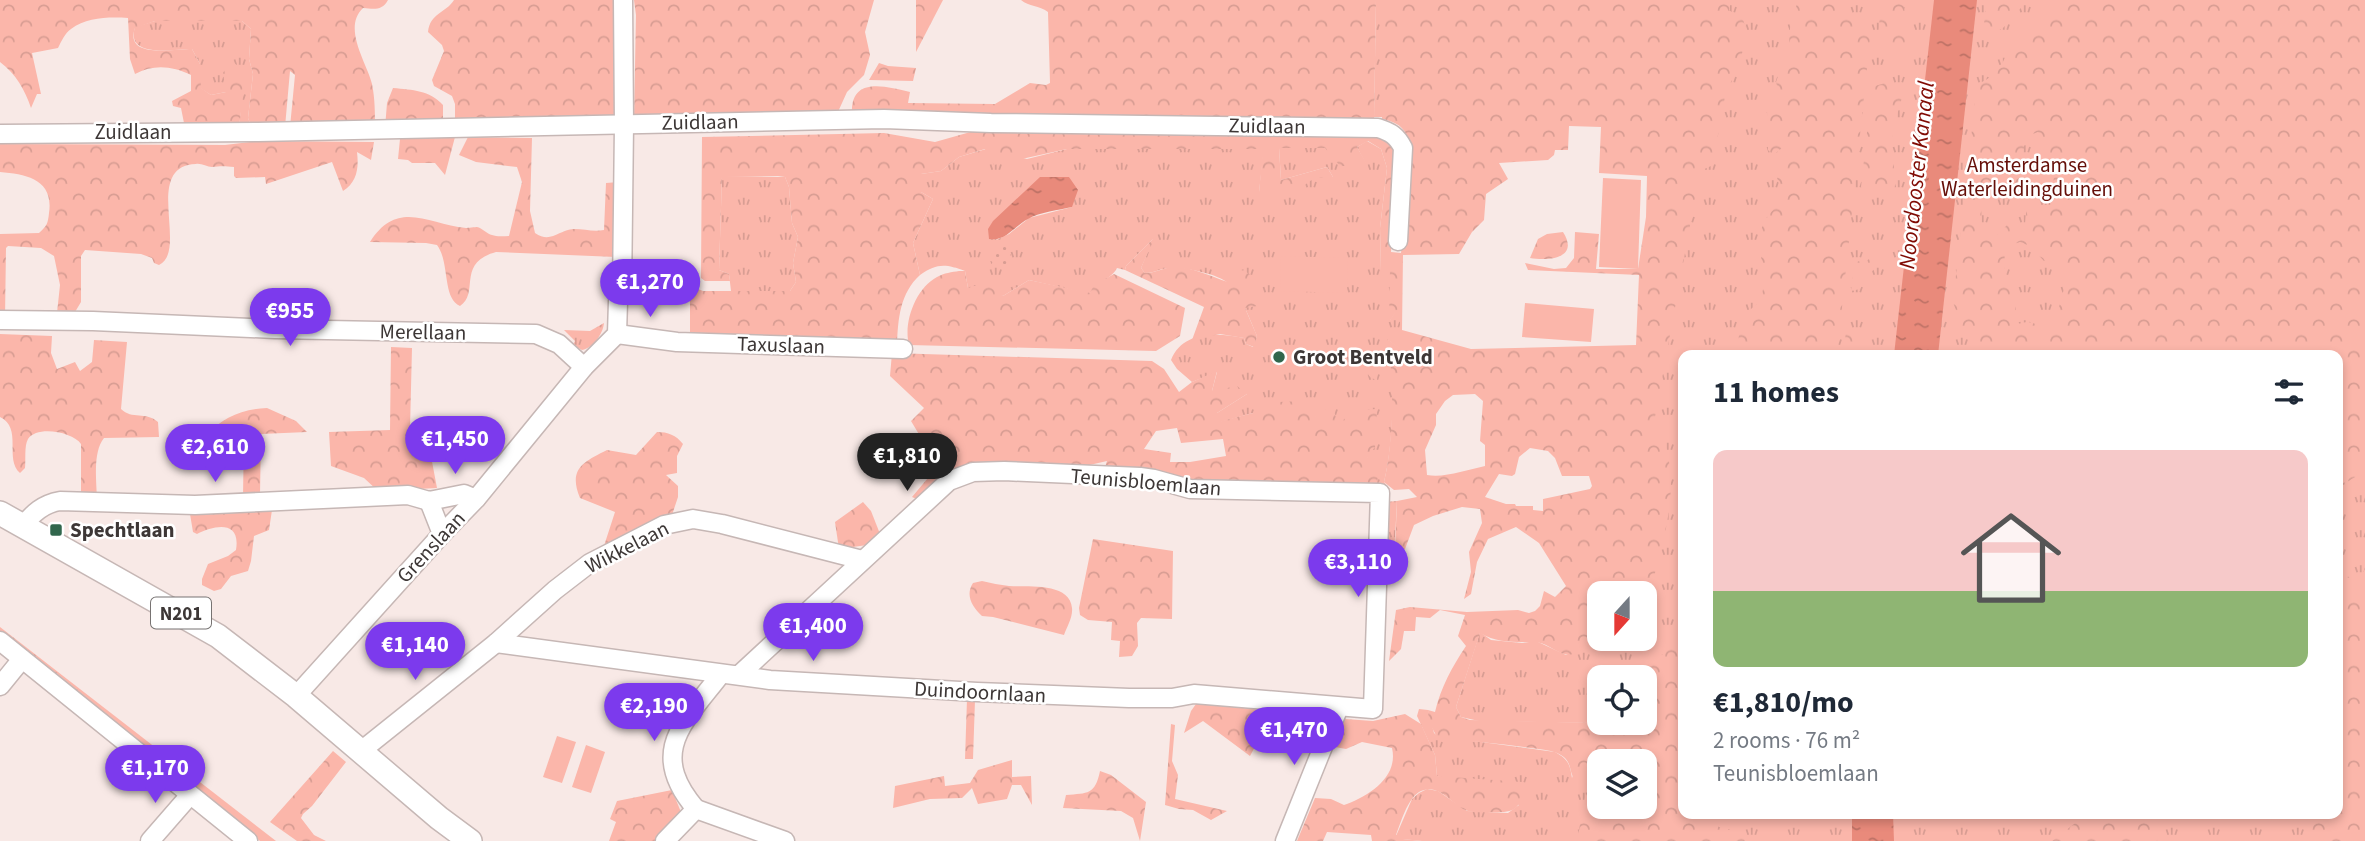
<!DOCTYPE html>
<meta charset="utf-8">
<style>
:root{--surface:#fff;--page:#f2f2f3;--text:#1f2937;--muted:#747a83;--accent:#7c3aed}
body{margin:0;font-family:"Source Sans 3",sans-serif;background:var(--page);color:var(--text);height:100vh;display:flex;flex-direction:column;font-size:26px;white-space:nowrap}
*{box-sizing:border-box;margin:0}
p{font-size:23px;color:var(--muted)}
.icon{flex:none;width:38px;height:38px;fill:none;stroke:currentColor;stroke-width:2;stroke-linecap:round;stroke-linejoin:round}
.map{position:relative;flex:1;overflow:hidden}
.drawer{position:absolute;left:1678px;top:350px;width:665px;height:469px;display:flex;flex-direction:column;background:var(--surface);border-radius:14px;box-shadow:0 4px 10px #0003}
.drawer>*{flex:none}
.needle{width:46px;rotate:201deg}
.tools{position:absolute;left:1587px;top:581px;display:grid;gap:14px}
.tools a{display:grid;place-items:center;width:70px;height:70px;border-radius:14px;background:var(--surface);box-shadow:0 4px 10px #0003;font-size:35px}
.price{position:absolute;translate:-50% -60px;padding:0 16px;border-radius:24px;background:var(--accent);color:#fff;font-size:23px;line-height:46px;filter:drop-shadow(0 2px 4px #0008)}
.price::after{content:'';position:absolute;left:50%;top:42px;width:21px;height:16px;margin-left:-10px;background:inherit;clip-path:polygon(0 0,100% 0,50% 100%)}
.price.on{background:#222;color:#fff}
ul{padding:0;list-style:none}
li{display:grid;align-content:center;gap:14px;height:371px;padding:0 35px}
li span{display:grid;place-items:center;height:217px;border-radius:14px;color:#555}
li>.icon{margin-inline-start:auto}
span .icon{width:126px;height:126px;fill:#fffc;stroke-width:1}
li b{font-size:30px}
h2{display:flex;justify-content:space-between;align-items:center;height:84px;padding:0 35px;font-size:30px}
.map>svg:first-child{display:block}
.grass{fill:url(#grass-tufts);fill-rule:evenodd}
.forest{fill:url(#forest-crowns);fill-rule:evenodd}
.garden{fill:url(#garden-dots)}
.pitch{fill:#fbb6aa}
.water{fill:url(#water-ripples)}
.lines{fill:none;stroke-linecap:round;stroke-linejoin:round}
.minor-casing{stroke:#c6b7b5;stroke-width:21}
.major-casing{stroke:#c6b7b5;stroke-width:26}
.minor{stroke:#fff;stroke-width:18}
.major{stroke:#fff;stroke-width:23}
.poi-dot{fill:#31664c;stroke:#fff;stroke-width:2.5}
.labels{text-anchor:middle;stroke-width:5;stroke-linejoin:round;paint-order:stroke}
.shield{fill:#fff;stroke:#777372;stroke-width:2}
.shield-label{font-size:19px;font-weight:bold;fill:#3d3736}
.street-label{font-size:21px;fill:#3d3736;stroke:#fff}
.park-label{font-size:21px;fill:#650f09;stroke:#fff}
.poi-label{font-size:21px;font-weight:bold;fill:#3d3736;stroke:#fff;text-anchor:start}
.water-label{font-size:23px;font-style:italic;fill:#800b04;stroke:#fff}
</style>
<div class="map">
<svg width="2365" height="841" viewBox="0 0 2365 841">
<defs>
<pattern id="grass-tufts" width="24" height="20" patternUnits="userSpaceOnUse" patternTransform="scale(1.75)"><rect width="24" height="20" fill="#fbb6aa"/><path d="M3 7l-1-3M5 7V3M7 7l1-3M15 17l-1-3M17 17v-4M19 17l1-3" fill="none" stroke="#d89d93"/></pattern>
<pattern id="forest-crowns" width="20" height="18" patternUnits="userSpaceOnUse" patternTransform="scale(1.75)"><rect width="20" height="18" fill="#fbb6aa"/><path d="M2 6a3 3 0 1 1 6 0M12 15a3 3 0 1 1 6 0" fill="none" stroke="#d89d93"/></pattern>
<pattern id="garden-dots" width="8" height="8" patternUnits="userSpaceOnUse" patternTransform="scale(1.75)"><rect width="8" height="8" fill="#fbb6aa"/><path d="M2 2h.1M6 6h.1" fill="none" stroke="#d89d93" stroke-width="1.8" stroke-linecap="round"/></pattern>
<pattern id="water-ripples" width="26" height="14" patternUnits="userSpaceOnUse" patternTransform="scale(1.75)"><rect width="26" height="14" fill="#e98a7b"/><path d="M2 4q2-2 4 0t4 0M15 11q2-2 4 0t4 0" fill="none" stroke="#be7266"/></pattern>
</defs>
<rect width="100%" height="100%" fill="#f8e9e6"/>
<!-- grass -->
<g class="grass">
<polygon points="1376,0 1387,0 1386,117 1374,117"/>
<path d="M1720 0H2365V841H1422L1402 839 1396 836 1412 799 1419 793 1427 789 1438 791 1467 811 1508 813 1519 805 1437 776 1435 755 1417 716 1419 709 1428 710 1434 733 1442 739H1459L1555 752C1568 759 1570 764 1572 778L1591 723 1479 721 1461 717 1456 707 1480 632 1491 640 1522 643 1536 641 1566 655 1591 642 1599 629 1600 639H1645V593H1614ZM1684 355H2338V814H1684ZM1600 677H1645V723H1600ZM1600 761H1645V807H1600Z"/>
<path d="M155 21H242L251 29 249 59 253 74 248 118 252 128 239 127 241 108 226 79V92L211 95 200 88V64L192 49C174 49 125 59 135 27Z"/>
<path d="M1367 141 1381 149 1387 168 1380 228 1381 271 1390 269V320L1400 304V349L1388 340C1396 375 1393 448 1384 482L1390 489H1373L1367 457 1337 426 1316 417 1253 413 1217 423V413L1247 394 1212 391 1217 372 1192 382 1177 369 1171 360C1183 330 1219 333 1244 338L1246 344 1253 347 1257 336C1250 320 1241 294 1228 283 1218 274 1185 267 1171 268 1161 268 1155 273 1145 273L1141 268 1153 239 1126 266 1125 270 1117 268C1111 280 1096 281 1090 294L1029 280 1003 296 968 288 965 271C946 264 937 263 920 275L913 243 933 199 921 192V174L941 171 959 157 986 149 1027 159 1067 149 1264 148 1259 192 1314 177H1333L1327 167 1281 180 1279 148H1325L1367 166 1357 147ZM1069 177 1072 207 1029 218 1009 234 996 240Z"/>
<polygon points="722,176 785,177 789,187 792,223 798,237 793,263 796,282 790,291 731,291 729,274 719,270"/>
<path d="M604 323C603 334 593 348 582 350L573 345 575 341 564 330 590 331Z"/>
<polygon points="1397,501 1394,558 1384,558 1385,502"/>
<polygon points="0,627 276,841 260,841 0,638"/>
</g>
<!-- forest -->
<g class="forest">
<path d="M0 0H388C382 11 374 9 363 8 342 28 367 63 372 84 375 99 375 113 375 128L290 127 295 75 290 71 285 127 252 128 248 118 253 74 249 59 251 29 242 21H155L135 28C124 59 174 49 192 49L200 64 201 88 211 95 226 92 223 73 231 60C250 72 241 108 239 127L190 126 184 123 181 108 173 106 172 101 191 91V75C172 66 154 64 135 74L130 59 128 18C109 17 87 17 71 29 65 33 61 42 58 48L32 53 41 94H37L31 108C25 90 16 74 0 62Z"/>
<path d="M454 0H618L616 119 455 126V104L452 96 434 86 432 80 444 51 442 45 428 32C430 13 446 13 454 0Z"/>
<polygon points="634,0 874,0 865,32 870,55 864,75 847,92 837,114 634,119 636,15"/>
<polygon points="916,0 943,0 916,52"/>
<path d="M1021 0H1376L1374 122 852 114C850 76 885 86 910 92L908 103 995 104 1030 83 1046 85 1050 83 1048 12C1039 5 1029 7 1021 0Z"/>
<path d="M1385 0H1731L1729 10 1743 20 1747 31 1739 67 1726 91 1714 157 1711 166 1700 171 1655 417C1674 459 1674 489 1665 533 1663 539 1660 543 1660 549 1656 568 1657 577 1643 593H1600C1599 604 1601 616 1599 626 1597 640 1579 658 1564 654 1554 651 1544 641 1533 642 1514 642 1497 643 1480 633L1456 707 1461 717 1470 720 1598 723 1599 720 1600 723H1645V677H1608C1620 666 1640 668 1655 660 1666 654 1672 641 1683 634L1684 814H1741L1734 817 1718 815 1714 822 1719 827 1741 832 1745 841H1577L1587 786C1562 780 1579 762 1557 753 1549 750 1539 749 1530 748 1500 743 1469 741 1438 739L1429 722 1428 710 1435 712C1441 687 1452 667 1466 646L1458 636 1465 615 1440 610 1430 618 1416 617 1415 631H1404L1401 649 1389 661 1396 610 1410 607 1467 612 1518 610 1529 613 1535 611 1540 606 1544 591 1555 597 1566 586 1539 543 1516 527 1488 539 1477 562 1471 594 1464 599 1471 572 1469 552 1482 523 1480 509 1462 507 1433 516 1414 525 1405 549 1398 552 1395 549 1397 501 1417 497 1409 489 1394 490 1384 482C1393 447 1395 374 1387 339L1400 348V306L1389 322 1390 270 1381 272 1380 228 1387 168 1381 149 1368 141 1357 147 1368 166H1340L1325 148H1279L1281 180 1327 167 1333 177 1314 178 1293 194 1259 192 1263 149H1067L994 165 985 149 959 157 941 171 921 174V192L933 199 913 243 920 275C900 293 898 319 897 345L690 338V286L703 291H790L796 282 793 263 798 237 792 223 789 187 785 177 778 176 722 177 719 270 729 274 730 281H705L701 278 702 137 884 133 935 142 974 131 1389 136 1398 150 1391 252 1401 253 1410 151C1408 131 1402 123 1382 119ZM1569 126 1601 127 1599 173 1647 176 1646 217 1638 269H1596L1599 234 1575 232 1574 258 1566 268 1554 269 1525 263 1528 270 1639 275 1636 345 1471 349 1402 330 1403 255 1459 254 1472 232 1484 220 1486 194 1508 179 1499 163 1548 160 1554 155 1555 150H1568ZM1475 394 1483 401 1480 441 1485 445V466C1466 470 1445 478 1427 475L1425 450 1436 425V414L1445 401 1453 395ZM1530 448 1548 451 1555 458 1562 476H1589L1592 486 1590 489 1543 499V511L1533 510V506H1516L1515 504H1506L1485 497 1499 474 1512 476 1515 474 1519 457ZM1600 761H1645V807H1600Z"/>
<path d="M1798 0C1836 0 1850 4 1870 39L1837 355H1737C1738 343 1739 323 1747 313 1752 307 1759 304 1761 297 1769 275 1756 253 1761 231 1768 205 1789 209 1777 178L1785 157V150L1782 148 1773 155 1768 150 1767 111 1777 105 1780 97 1776 82 1789 45 1790 28Z"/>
<path d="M1881 0H1904C1903 20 1916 40 1908 60L1903 63 1878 40Z"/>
<polygon points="1987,0 2028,0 2003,28 1982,40"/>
<path d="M2055 0H2365V471L2347 482 2338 484V355H1974L1969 337 1962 328 1953 302 1977 84C2005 74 2004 53 2019 31L2032 29 2049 16ZM2038 132C2047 145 2056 161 2054 177 2053 187 2047 196 2051 206L2027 205 2025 224 2007 225 1992 240 1982 233 1981 201 2004 195 2026 178C2021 163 2022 151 2027 136ZM2020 242 2030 246 2044 261 2056 262 2067 258 2065 285 2050 340C2041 328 2035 318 2018 324 2014 316 2017 310 2015 302 2010 284 1991 249 2020 242Z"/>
<polygon points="879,63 888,66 916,68 913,81 869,80"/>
<path d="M1888 82 1898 84 1903 91C1901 107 1893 122 1892 139 1890 159 1900 180 1892 199L1888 200 1861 187 1872 87Z"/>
<path d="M393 88C413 90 429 90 443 105V127L385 128 387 103Z"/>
<polygon points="455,137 445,175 435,163 412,163 408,160 398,159 400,139"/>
<path d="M468 137 532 138 530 211 535 233C551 244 558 230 574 229 585 229 593 232 604 230L606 183 619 182 616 257 496 252C456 263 480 293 460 306 442 298 450 262 437 245L426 243 370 242C398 198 429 225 466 228 467 228 476 227 477 227 482 228 487 234 492 235 497 237 504 236 509 236L522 182 517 167 476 162 459 155Z"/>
<path d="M258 141 374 142 371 160 357 152C359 168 357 182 343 191L332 162 266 184 265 177 236 178 234 176V167C225 166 220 166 212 167 207 167 201 163 196 164 142 166 189 251 159 265L154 263 152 258 141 254 85 250 81 256V302L75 312 57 313 60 285 54 256 41 248 8 246 6 248 5 319H0V234L39 233C47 226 48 223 49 213 54 180 27 174 0 172V144L225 145Z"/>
<path d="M1563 232C1580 259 1548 261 1530 258L1538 239 1547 234Z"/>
<path d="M1155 237 1141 268 1145 273C1154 273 1158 270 1167 268 1187 264 1209 276 1228 282L1243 270 1254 277 1257 306 1245 308 1257 336 1254 347 1246 344 1244 338 1220 334 1192 340 1204 307 1125 270 1126 266Z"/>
<polygon points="1874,255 1881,256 1880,264 1869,274 1860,289 1851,291 1854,260 1864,263"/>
<path d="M959 271H965L968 288 984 283 1003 296 1029 280 1090 293 1094 285 1114 274 1185 308 1180 336 1156 351 909 345C903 322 916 288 937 277 944 273 952 272 959 271Z"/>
<polygon points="1846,328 1859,332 1858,343 1865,355 1844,355"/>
<path d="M0 334 52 336 51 353 57 369 75 362 80 371 92 362 94 340 127 342 121 409C132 420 146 411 158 422L159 437 104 438C92 453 97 483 97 501L81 502V444C73 432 37 425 28 439 24 446 26 460 25 468L20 473C4 459 23 428 0 417Z"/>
<polygon points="391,347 412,348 410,429 431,429 430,451 437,488 378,491 364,478 331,466 329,432 390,430"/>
<path d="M892 353 1152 361 1164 369 1179 392 1192 382 1217 371 1212 391 1237 386 1247 394 1217 413 1218 422 1253 413H1275L1278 402 1305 401 1316 417 1332 404 1338 425 1354 410 1377 409 1375 447 1367 457 1380 466 1377 482 1373 489 1201 482 1137 468 1104 470 1107 461 1072 469 1003 467 919 500 912 497 938 466 911 421 924 408 890 376ZM1177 428 1181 443 1223 439 1226 456 1190 462H1170L1171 453 1144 449 1156 431Z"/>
<polygon points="1378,357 1377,381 1369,376 1365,367 1369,359"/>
<path d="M267 408 296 421 307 432 261 434 260 495 243 496 244 435 205 436C222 418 242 409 267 408Z"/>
<path d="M657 432C668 432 676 435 683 444L677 456V473L666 475 678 486V497L671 518 602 552 615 512 580 498C568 469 583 462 607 450L636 455Z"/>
<polygon points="863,502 871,511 882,539 874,544 839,549 835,522"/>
<path d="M272 510 269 530 254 536 251 561 248 571 231 576 221 589 214 591 202 585V579L208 564 228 556 236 550C241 520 215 525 197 534L193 532 190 514Z"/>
<polygon points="1093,539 1173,551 1172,619 1141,618 1137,623 1138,646 1132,656 1119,657 1120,641 1111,640 1112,622 1088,620 1080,615 1079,608"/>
<polygon points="2338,568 2357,584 2365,569 2365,841 2321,841 2310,832 2310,828 2317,814 2338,814"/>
<path d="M982 581C991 583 1000 585 1009 586 1028 587 1070 582 1072 608 1073 617 1067 627 1064 635L993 617 982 616C972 607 965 595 973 583Z"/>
<polygon points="967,699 975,700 973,759 965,759"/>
<polygon points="1196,704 1208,704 1321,717 1314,730 1265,728 1250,756 1203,721 1184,733 1191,711"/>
<path d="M1405 714 1421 724 1435 755 1437 776 1522 782C1522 810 1516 813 1490 812 1483 812 1475 813 1468 811 1452 806 1439 781 1419 792 1407 800 1401 822 1396 835H1402L1403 839 1422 841H1372L1371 835 1327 832 1323 841H1297L1315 798 1331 799 1344 805C1367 797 1399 778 1392 748L1362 742 1346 749 1335 747 1345 719 1373 721Z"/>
<polygon points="1171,724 1175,725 1172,761 1178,775 1175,799 1227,811 1211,820 1193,810 1179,809 1165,805"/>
<polygon points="333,751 346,762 312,806 303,814 301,818 314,835 326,841 297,841 270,822"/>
<polygon points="1012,760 1012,777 1031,776 1032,805 1021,785 1012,785 1007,799 978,804 972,788 962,798 930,799 893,808 895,786 944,776 945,786 970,783 978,770"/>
<path d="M1100 771 1111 775 1146 802 1140 841 1133 818 1121 811 1063 808 1066 795C1088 793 1095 795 1100 771Z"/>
<polygon points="672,790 683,817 658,841 609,841 616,822 610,819 617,801"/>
<polygon points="2087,814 2183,814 2179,818 2164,820 2157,841 2052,841"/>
</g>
<!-- garden -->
<polygon class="garden" points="1005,246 1011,254 1005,267 992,266 990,260 995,247"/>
<!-- pitch -->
<g class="pitch">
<polygon points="1603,178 1641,180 1638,269 1599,267"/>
<polygon points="1281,256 1348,258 1347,293 1280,291"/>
<polygon points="1525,303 1594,309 1591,342 1522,337"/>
<polygon points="557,736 576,742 562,783 543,777"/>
<polygon points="586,745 605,752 591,793 572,787"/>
</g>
<!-- water -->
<g class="water">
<polygon points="1934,0 1977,0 1938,355 1894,355"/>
<path d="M1040 177H1069L1078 190 1072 207C1059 210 1040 212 1028 219 1014 226 1006 242 989 239L988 229 993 221Z"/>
<polygon points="1852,814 1893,814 1894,841 1852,841"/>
</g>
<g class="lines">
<!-- minor casing -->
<g class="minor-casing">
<g id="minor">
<path d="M0 134 258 132 884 119 991 123 1378 128C1391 132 1397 136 1403 148L1398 241"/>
<polyline points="0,320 93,321 275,329 536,334 559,344 584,367"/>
<polyline points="617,334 677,342 903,349"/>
<polyline points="429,501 442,534"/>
<path d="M23 526C33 513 43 504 60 501L195 505 408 495 429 501 464 494 476 499"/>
<polyline points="0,641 248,841"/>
<polyline points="496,643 770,680 977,692 1129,698 1172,698 1194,694 1373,709 1380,493 1190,489 1154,479 1140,477 1004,471 973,472 949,481 739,675"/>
<polyline points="0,686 22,659"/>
<polyline points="296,696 442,534 476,499 584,367 617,334 618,301 622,293 624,124 623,0"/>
<polyline points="361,751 496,643 555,590 590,563 664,525 693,519 722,524 862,560"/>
<polyline points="696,809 785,841"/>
<polyline points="150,841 190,795"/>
<path d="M665 841 696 809C647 752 684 722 721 674"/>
<polyline points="1285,841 1339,707"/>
</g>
</g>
<!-- major casing -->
<g class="major-casing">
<polyline id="major" points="0,513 218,636 296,696 439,818 470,841"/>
</g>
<!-- minor -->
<use href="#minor" class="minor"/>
<!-- major -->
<use href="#major" class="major"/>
</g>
<!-- markers -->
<g class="poi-dot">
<circle cx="1279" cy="357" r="7"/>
<rect x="49" y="523" width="14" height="14" rx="3.5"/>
</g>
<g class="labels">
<!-- shield labels -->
<rect class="shield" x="151" y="597.5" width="60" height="31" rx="5"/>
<g class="shield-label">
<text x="181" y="620">N201</text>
</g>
<!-- street labels -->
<g class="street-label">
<text transform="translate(700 122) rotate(-1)" y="7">Zuidlaan</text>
<text transform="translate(1267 126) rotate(1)" y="7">Zuidlaan</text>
<text x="133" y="139">Zuidlaan</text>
<text transform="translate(423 332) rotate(1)" y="7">Merellaan</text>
<text transform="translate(781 345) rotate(2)" y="7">Taxuslaan</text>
<text transform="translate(1146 482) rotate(5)" y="7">Teunisbloemlaan</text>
<text transform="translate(431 547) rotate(-47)" y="7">Grenslaan</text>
<text transform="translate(627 547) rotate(-27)" y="7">Wikkelaan</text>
<text transform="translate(980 692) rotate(3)" y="7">Duindoornlaan</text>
</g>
<!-- park labels -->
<g class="park-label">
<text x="2027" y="172">Amsterdamse<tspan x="2027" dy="24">Waterleidingduinen</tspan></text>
</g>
<!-- poi labels -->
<g class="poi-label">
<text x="1293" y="364">Groot Bentveld</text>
<text x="70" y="537">Spechtlaan</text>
</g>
<!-- water labels -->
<g class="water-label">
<text transform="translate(1916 175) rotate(-84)" y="8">Noordooster Kanaal</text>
</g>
</g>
</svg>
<div class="tools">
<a><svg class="needle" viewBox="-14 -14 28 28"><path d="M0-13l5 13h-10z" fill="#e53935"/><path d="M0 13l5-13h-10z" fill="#747a83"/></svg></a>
<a><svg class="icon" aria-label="locate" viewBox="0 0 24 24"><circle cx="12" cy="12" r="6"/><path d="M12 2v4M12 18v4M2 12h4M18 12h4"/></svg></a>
<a><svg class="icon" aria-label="layers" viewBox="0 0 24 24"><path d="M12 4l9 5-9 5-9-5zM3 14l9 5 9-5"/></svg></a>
</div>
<b class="price" style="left:650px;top:319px">€1,270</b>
<b class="price" style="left:290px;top:348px">€955</b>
<b class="price" style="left:455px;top:476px">€1,450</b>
<b class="price" style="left:215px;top:484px">€2,610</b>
<b class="price on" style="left:907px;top:493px">€1,810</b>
<b class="price" style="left:1358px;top:599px">€3,110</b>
<b class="price" style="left:813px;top:663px">€1,400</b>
<b class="price" style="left:415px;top:682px">€1,140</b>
<b class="price" style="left:654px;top:743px">€2,190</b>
<b class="price" style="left:1294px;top:767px">€1,470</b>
<b class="price" style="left:155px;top:805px">€1,170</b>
<section class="drawer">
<h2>11 homes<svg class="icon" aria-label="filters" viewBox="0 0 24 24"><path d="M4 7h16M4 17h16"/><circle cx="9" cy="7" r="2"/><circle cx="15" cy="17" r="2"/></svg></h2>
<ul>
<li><span style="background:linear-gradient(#f6c9c9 65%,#8fb573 0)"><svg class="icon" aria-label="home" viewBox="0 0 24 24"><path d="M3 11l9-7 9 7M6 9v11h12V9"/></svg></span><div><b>€1,810/mo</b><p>2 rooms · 76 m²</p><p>Teunisbloemlaan</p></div></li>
</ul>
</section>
</div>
